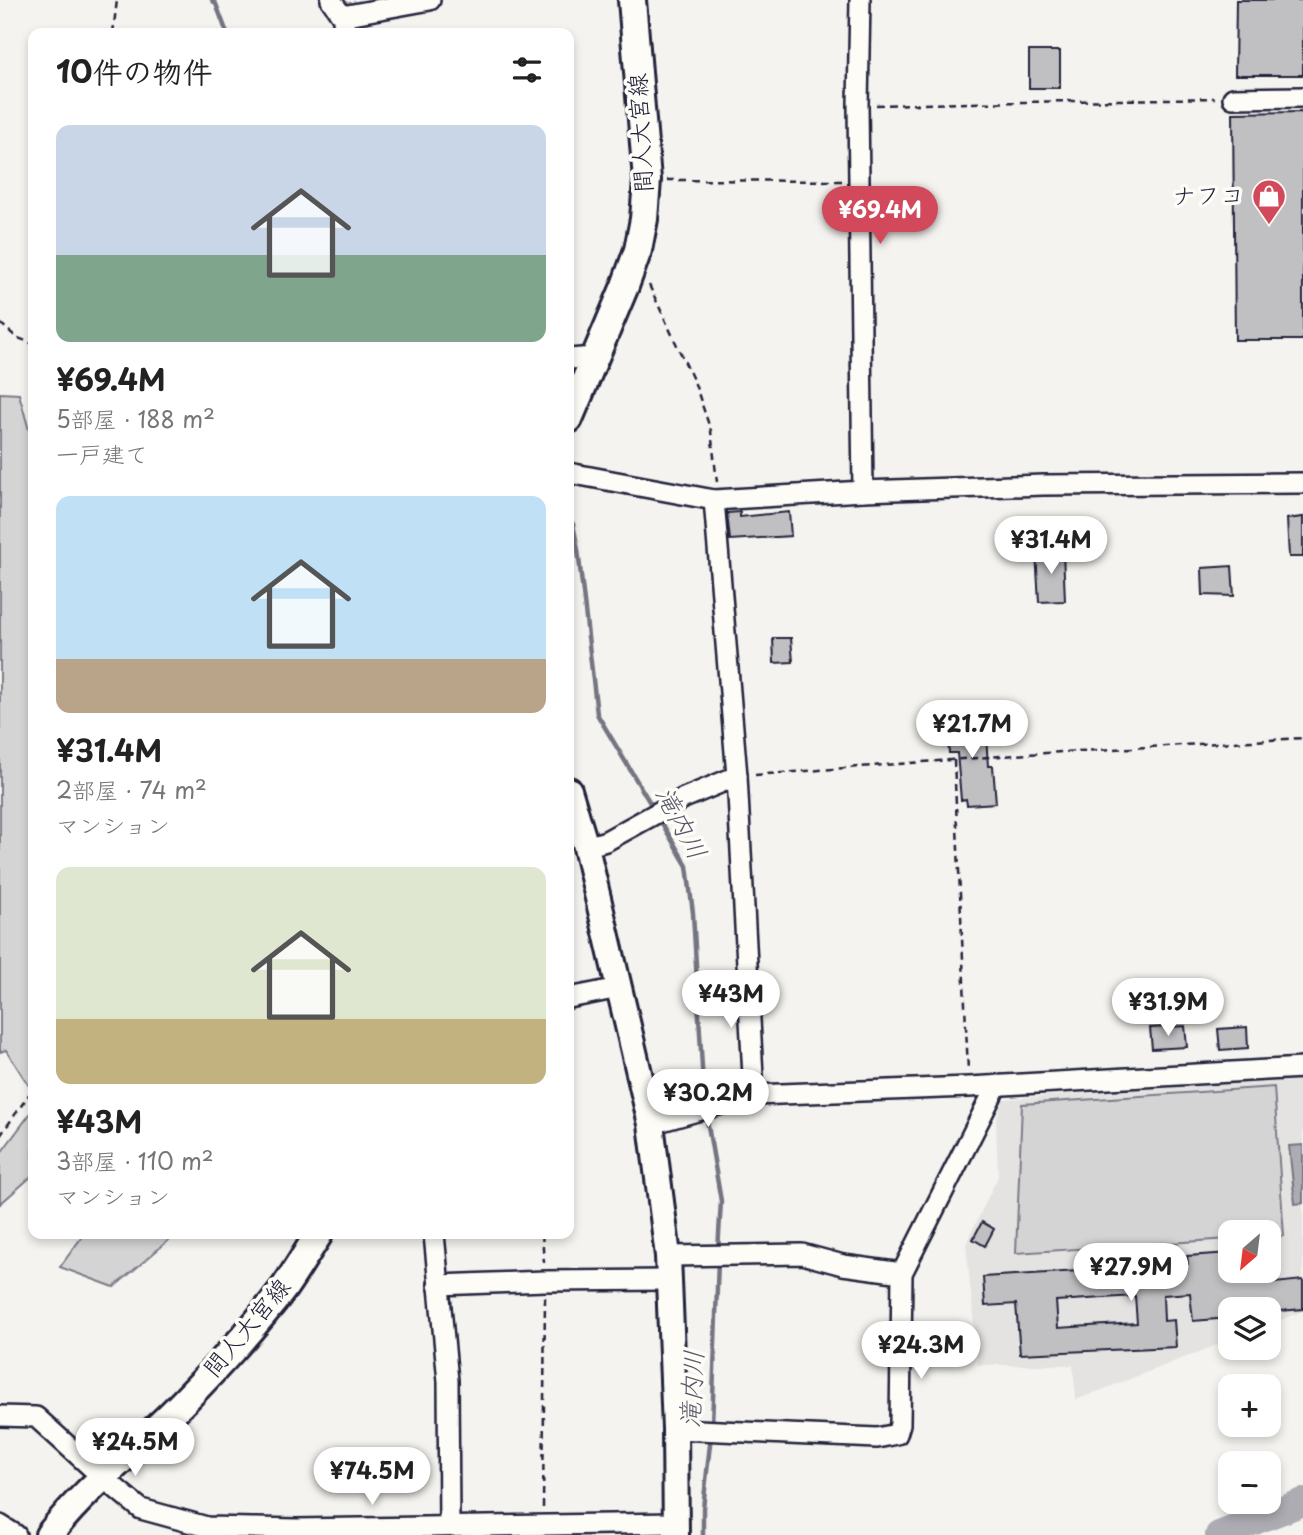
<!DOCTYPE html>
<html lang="ja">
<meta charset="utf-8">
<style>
:root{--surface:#fff;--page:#f2f2f2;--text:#222;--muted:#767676;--accent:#d1495b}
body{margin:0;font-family:"Playpen Sans","Klee One",sans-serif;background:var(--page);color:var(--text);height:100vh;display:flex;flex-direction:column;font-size:26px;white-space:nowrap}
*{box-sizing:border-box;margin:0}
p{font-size:23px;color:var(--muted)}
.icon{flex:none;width:38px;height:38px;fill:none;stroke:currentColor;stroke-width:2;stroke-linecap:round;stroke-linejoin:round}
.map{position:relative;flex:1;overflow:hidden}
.drawer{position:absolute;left:28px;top:28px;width:546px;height:1211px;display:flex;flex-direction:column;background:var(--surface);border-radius:14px;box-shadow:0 4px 10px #0003}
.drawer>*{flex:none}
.needle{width:46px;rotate:208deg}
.tools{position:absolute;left:1218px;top:1220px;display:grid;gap:14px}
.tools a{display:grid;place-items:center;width:63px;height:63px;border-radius:14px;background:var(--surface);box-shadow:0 4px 10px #0003;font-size:35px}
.price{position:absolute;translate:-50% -60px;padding:0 16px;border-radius:24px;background:#fff;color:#222;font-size:23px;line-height:46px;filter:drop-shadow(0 2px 4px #0008)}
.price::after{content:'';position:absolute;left:50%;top:42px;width:21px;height:16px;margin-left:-10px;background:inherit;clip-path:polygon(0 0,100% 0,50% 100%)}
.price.on{background:var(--accent);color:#fff}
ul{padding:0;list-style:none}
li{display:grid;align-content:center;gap:14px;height:371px;padding:0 28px}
li span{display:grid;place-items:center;height:217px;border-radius:14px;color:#555}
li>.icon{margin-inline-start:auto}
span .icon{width:126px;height:126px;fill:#fffc;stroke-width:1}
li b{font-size:30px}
h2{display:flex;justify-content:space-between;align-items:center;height:84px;padding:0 28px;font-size:30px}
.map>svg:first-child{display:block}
.built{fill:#e4e3e2;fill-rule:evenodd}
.green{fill:#d5d4d5;stroke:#7c7b88;stroke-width:2}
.water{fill:#acacb2;stroke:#757582;stroke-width:2}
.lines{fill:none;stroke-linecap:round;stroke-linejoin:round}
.stream{stroke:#757582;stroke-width:4.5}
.river{stroke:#acacb2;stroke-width:28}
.building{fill:#c0bfc2;stroke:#22223b;stroke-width:2;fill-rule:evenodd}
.minor-casing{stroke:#22223b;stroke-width:24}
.tertiary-casing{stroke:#22223b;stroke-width:30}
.secondary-casing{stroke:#22223b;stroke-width:32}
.path{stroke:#22223b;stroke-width:2.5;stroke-dasharray:7 5;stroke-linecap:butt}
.minor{stroke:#fdfcf7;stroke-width:19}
.tertiary{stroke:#fdfcf7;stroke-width:24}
.secondary{stroke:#fdfcf7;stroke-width:26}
.labels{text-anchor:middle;stroke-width:7;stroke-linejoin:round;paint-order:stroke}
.street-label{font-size:24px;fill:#22223b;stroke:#fdfcf7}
.poi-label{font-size:24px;fill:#22223b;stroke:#fdfcf7;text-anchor:end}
.water-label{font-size:26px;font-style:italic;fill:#59596b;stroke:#fdfcf7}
</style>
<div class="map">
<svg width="1303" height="1535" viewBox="0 0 1303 1535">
<rect width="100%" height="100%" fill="#f4f3ef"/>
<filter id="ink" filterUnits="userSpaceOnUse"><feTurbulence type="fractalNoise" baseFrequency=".0143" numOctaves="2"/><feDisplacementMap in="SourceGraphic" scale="14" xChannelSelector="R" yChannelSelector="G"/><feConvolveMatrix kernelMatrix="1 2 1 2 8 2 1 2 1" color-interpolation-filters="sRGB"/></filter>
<g filter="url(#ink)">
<!-- built -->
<path class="built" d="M1303 1078V1311L1269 1325V1309H1230V1340L1076 1400 1073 1365H978L966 1244 998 1176 996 1119 1004 1099ZM1230 1232H1269V1270H1230Z"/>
<!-- green -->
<g class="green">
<polygon points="0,393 19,394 29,430 33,437 33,1092 6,1050 0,1052"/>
<polygon points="1274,1087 1284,1236 1269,1237 1269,1232 1230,1232 1230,1239 1016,1253 1022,1104"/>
<polygon points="33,1110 33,1175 0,1204 0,1154"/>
<polygon points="84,1234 176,1234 114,1287 60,1267"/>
</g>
<!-- water -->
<polygon class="water" points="1303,1145 1303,1203 1295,1204 1289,1146"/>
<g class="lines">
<!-- stream -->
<g class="stream">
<polyline points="212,0 216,4 227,33"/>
<polyline points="569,519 573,524 578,550 597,714 653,808"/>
<polyline points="659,818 687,866 693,913 704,1102"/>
<polyline points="706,1114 721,1201 718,1251"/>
<polyline points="712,1426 718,1260"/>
<polyline points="703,1535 703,1508 711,1435"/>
</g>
<!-- river -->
<polyline class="river" points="1219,1535 1303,1502"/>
</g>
<!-- building -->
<g class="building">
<polygon points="1236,0 1303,0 1303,75 1235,75"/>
<rect x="1029" y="51" width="31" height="37"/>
<polygon points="1303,112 1303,340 1235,340 1233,113"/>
<polygon points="740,512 740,517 789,512 791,536 730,540 727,513"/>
<polygon points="1303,517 1303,557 1289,557 1287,519"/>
<polygon points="1063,551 1065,601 1039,602 1036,552"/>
<polygon points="1232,566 1234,596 1203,595 1202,568"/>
<polygon points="773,638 791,638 793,662 774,663"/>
<polygon points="963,718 964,720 985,719 988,766 993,766 996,803 967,805 966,799 961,800 957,753 949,753 947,719"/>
<polygon points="1185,1026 1187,1047 1152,1049 1150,1028"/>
<polygon points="1247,1027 1248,1048 1220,1050 1218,1029"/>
<polygon points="982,1222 994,1229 985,1246 973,1239"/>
<path d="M1230 1253V1270H1274L1275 1283 1303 1280V1309L1269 1312V1309H1230V1318L1193 1321 1190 1293 1163 1295 1164 1321 1174 1320 1176 1347 1020 1354 1016 1304 985 1306 983 1277 1188 1264 1187 1256ZM1135 1296 1137 1323 1058 1328 1056 1301Z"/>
</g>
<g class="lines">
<!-- minor casing -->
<g class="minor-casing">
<g id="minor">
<polyline points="331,0 342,16 346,33"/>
<polyline points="860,0 858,105 863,491"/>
<polyline points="342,16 430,0"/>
<polyline points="1233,98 1303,97"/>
<polyline points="569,359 594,357"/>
<polyline points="569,473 714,500 737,776 754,1095 969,1087 1303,1068"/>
<polyline points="714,500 863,491 1043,485 1303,483"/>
<polyline points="586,847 606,841 684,798 737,776"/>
<polyline points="569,998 619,988"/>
<polyline points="651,1124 754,1095"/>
<polyline points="434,1234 448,1381 449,1526"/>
<polyline points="668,1256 802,1254 843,1265 902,1273"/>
<polyline points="438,1285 545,1281 669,1280"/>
<polyline points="0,1416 36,1417 101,1476 141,1509 207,1527 296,1529 675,1523"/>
<polyline points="675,1429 877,1438 897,1434 900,1424 902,1273 997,1085"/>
<polyline points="0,1525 16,1535"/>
</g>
</g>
<!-- tertiary casing -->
<g class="tertiary-casing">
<polyline id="tertiary" points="569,790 586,847 651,1124 668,1256 675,1429 676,1535"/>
</g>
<!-- secondary casing -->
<g class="secondary-casing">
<g id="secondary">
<polyline points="569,419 625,286 638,250 644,219 647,180 632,0"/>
<path d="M49 1535C90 1482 143 1445 189 1396 221 1363 256 1325 284 1288 296 1271 307 1252 319 1234"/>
</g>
</g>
<!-- path -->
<g class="path">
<polyline points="113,33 117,0"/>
<polyline points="876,105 1215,98"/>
<polyline points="667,180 842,181"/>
<polyline points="649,285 695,384 711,431 717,482"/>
<polyline points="0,323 16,337 33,344"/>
<polyline points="954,760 968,1071"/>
<polyline points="755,775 1028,754 1303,738"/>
<polyline points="0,1136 33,1089"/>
<polyline points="542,1234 544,1263"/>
<polyline points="543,1508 545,1297"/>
</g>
<!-- minor -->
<use href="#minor" class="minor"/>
<!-- tertiary -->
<use href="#tertiary" class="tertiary"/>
<!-- secondary -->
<use href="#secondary" class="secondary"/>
</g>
</g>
<!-- icons -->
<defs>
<g id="shop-pin" transform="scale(1.75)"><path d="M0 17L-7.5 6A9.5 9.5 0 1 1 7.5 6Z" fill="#d1495b" stroke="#fdfcf7"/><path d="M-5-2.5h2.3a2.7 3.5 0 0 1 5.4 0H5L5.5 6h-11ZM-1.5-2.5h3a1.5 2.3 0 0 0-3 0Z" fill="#fff"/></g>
</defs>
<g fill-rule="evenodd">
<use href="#shop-pin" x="1269" y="196"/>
</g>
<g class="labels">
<!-- street labels -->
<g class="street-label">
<text transform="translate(641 133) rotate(-93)" y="8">間人大宮線</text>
<text transform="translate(247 1328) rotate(-50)" y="8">間人大宮線</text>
</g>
<!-- poi labels -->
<g class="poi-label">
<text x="1244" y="204">ナフコ</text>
</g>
<!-- water labels -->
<g class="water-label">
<text transform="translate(681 823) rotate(62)" y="9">滝内川</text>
<text transform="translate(692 1389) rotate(-87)" y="9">滝内川</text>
</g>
</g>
</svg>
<div class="tools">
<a><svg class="needle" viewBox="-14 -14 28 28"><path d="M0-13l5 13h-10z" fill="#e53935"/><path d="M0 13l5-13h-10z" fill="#767676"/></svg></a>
<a><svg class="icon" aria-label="layers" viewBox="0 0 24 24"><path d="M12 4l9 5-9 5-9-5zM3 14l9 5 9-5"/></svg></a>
<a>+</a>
<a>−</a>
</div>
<b class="price on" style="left:880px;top:246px">¥69.4M</b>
<b class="price" style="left:1051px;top:576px">¥31.4M</b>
<b class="price" style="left:972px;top:760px">¥21.7M</b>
<b class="price" style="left:731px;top:1030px">¥43M</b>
<b class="price" style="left:1168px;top:1038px">¥31.9M</b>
<b class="price" style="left:708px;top:1129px">¥30.2M</b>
<b class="price" style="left:1131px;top:1303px">¥27.9M</b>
<b class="price" style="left:921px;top:1381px">¥24.3M</b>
<b class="price" style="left:135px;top:1478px">¥24.5M</b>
<b class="price" style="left:372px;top:1507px">¥74.5M</b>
<section class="drawer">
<h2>10件の物件<svg class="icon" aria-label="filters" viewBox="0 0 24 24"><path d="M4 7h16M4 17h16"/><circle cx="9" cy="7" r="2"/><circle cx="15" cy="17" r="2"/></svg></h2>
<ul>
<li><span style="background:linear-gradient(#c9d6e8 60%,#7fa58c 0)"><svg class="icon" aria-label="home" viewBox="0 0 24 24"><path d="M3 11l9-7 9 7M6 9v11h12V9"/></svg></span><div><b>¥69.4M</b><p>5部屋 · 188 m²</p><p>一戸建て</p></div></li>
<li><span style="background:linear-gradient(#bfe0f5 75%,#b9a48a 0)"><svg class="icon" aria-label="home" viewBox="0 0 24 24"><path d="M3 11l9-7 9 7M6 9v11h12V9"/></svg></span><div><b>¥31.4M</b><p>2部屋 · 74 m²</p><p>マンション</p></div></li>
<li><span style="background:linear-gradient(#dfe7d0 70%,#c2b280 0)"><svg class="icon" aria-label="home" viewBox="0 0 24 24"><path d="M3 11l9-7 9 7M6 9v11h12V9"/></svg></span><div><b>¥43M</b><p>3部屋 · 110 m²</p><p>マンション</p></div></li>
</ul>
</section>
</div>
